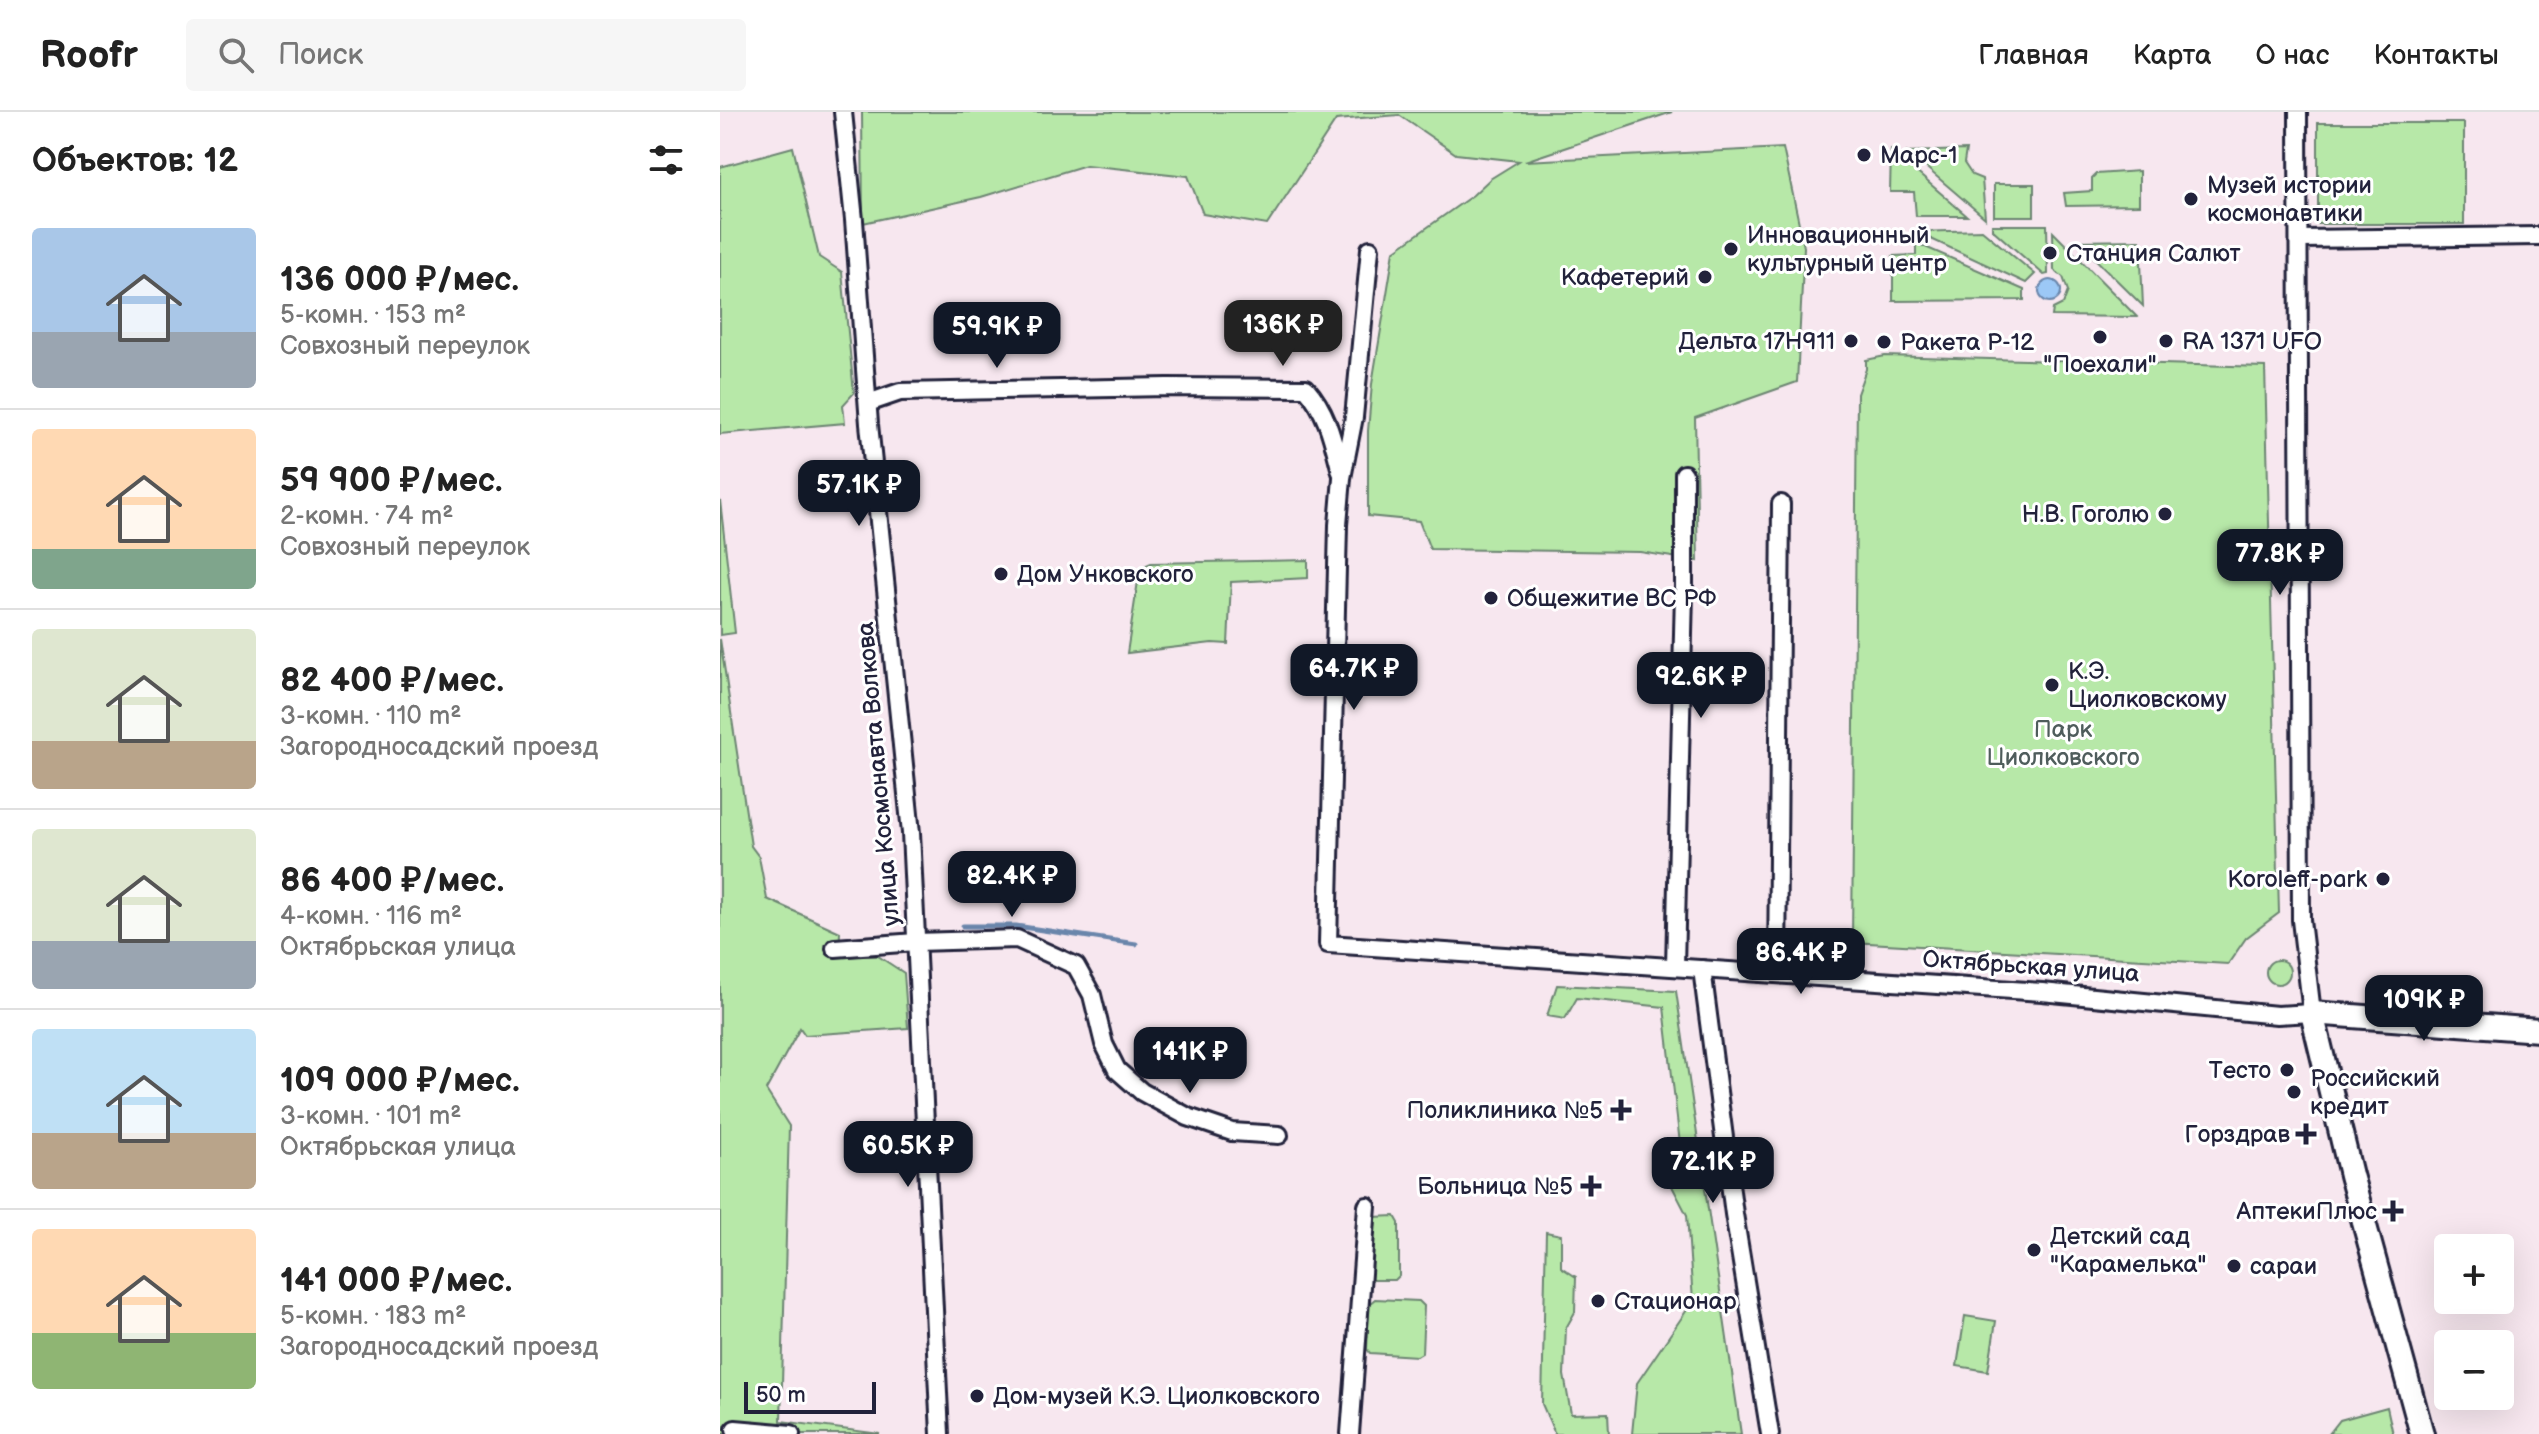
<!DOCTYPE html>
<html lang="ru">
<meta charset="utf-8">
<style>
:root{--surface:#fff;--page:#f6f6f6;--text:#222;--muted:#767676;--line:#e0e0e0;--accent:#111827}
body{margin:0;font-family:"Balsamiq Sans",sans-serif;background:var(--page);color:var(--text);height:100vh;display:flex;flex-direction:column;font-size:30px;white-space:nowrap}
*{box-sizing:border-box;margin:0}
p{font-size:26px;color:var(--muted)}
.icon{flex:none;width:44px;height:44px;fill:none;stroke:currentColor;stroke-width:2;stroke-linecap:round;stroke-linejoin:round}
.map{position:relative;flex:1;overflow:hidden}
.drawer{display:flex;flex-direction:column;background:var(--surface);width:720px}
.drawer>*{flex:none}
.fabs{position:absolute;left:1714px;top:1122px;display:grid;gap:16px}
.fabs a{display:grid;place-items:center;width:80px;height:80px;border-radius:8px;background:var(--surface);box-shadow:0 8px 32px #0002;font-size:40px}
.scale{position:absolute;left:24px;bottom:20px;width:132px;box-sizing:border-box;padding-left:8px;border:4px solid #22223b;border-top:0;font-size:22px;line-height:28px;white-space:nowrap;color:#22223b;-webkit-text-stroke:6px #fff;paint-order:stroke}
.price{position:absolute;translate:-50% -68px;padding:0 18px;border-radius:16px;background:var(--accent);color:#fff;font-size:26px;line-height:52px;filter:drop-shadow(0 2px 4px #0008)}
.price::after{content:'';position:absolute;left:50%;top:48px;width:24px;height:18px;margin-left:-12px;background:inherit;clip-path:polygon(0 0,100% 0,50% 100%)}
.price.on{background:#222;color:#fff}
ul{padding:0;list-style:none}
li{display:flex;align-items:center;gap:24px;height:200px;padding:0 32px}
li+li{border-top:2px solid var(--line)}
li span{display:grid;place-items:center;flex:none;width:224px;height:160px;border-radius:8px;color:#555}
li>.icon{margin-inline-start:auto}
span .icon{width:96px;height:96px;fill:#fffc;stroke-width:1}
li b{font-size:34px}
h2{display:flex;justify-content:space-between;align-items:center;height:96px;padding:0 32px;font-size:34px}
header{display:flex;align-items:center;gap:48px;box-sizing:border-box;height:112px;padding:0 40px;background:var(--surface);border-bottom:2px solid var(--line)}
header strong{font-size:38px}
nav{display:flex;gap:44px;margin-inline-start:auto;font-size:28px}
.search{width:560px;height:72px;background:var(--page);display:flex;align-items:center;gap:20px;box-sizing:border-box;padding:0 28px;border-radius:8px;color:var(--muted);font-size:30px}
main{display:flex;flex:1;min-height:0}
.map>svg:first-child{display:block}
.green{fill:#b7e8a8;stroke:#6c8572;stroke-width:2}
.water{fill:#9cc8f6;stroke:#6b86ab;stroke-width:2}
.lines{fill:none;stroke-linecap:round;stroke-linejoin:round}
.stream{stroke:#6b86ab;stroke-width:5}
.street-casing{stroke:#22223b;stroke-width:22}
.secondary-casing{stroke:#22223b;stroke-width:28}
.street{stroke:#fff;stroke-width:16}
.secondary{stroke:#fff;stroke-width:22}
.poi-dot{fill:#22223b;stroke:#fff;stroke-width:3}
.labels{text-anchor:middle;stroke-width:6;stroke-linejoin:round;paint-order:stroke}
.poi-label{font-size:24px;fill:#22223b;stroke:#fff;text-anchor:start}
.park-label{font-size:24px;fill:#4f5d5c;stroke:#fff}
.street-label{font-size:24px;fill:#22223b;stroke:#fff}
</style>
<header>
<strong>Roofr</strong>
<div class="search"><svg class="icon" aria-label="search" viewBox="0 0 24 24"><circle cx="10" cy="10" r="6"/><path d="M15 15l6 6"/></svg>Поиск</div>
<nav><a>Главная</a><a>Карта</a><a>О нас</a><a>Контакты</a></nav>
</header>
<main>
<section class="drawer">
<h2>Объектов: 12<svg class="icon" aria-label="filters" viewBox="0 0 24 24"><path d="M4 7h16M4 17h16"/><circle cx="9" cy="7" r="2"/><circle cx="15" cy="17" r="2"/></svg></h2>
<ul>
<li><span style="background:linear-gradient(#a9c7e8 65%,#9aa5b1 0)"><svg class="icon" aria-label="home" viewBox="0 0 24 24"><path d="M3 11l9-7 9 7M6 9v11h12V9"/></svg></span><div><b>136 000 ₽/мес.</b><p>5-комн. · 153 m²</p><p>Совхозный переулок</p></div></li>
<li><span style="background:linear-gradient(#ffd9b3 75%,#7fa58c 0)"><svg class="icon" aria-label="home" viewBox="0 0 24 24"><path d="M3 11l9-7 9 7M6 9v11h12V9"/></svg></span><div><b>59 900 ₽/мес.</b><p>2-комн. · 74 m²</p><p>Совхозный переулок</p></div></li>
<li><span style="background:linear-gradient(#dfe7d0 70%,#b9a48a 0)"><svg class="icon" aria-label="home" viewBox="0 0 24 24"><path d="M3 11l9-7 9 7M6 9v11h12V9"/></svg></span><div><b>82 400 ₽/мес.</b><p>3-комн. · 110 m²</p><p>Загородносадский проезд</p></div></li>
<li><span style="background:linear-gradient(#dfe7d0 70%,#9aa5b1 0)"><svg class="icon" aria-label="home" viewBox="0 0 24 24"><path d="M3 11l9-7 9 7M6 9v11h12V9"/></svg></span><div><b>86 400 ₽/мес.</b><p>4-комн. · 116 m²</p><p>Октябрьская улица</p></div></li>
<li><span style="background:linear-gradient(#bfe0f5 65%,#b9a48a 0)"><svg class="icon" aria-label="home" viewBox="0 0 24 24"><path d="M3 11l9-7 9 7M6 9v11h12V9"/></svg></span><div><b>109 000 ₽/мес.</b><p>3-комн. · 101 m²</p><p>Октябрьская улица</p></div></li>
<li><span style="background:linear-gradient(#ffd9b3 65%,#8fb573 0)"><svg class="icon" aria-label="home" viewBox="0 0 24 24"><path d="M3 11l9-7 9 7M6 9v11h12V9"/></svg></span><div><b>141 000 ₽/мес.</b><p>5-комн. · 183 m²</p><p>Загородносадский проезд</p></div></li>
</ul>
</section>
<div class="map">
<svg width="1819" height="1322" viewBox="0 0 1819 1322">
<rect width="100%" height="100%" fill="#f7e7ef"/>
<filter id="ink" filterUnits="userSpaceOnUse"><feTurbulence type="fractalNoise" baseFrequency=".0125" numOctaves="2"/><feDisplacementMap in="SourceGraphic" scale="16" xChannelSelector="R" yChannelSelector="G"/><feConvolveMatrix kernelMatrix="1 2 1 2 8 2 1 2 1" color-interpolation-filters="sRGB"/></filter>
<g filter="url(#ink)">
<!-- green -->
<g class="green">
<polygon points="142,0 952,0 805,49 1063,36 1084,135 1077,270 975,306 978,449 920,440 710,437 699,409 648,404 648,319 652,272 674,139 753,83 770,67 799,49 736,42 679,3 616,8 547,113 483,102 468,64 366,53 261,85 143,111"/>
<polygon points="1744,11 1744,112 1598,112 1598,11"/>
<polygon points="73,35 99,145 122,160 134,281 123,293 125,311 0,322 0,55"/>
<polygon points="1171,38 1247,104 1196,104 1194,80 1170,80"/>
<polygon points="1246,38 1244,51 1252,63 1262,67 1265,106 1188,40"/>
<polygon points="1419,59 1419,93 1346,94 1344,81 1372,79 1372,66 1376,62"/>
<rect x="1274" y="72" width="40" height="32"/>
<polygon points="1272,113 1327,113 1328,162 1324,163 1272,117"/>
<polygon points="1262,118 1315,162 1306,171 1196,120"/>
<polygon points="1333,120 1417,205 1332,204 1333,197 1343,192 1348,179 1343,165 1334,158"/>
<polygon points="1420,128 1423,194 1357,129"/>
<polygon points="1196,131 1304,178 1304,188 1173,189 1173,144 1196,143"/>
<polygon points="1165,244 1545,255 1559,801 1526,826 1508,852 1132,830 1137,282 1146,257 1146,248"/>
<polygon points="0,388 15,521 0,523"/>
<polygon points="588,448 588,466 511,470 508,532 492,531 407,541 420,456 431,451"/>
<polygon points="0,527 31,734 39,745 47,787 120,820 119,844 158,844 184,861 188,916 85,923 80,916 46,978 69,1014 61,1309 160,1322 0,1322"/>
<circle cx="1558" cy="860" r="12"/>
<polygon points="837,873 956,879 1021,1322 912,1322 917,1271 973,1189 967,1103 941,1053 960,1032 944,895 857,886 845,907 827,904"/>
<polygon points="675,1104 679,1111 679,1164 675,1168 648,1168 653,1105"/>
<polygon points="826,1120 841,1123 841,1155 856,1165 855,1200 846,1216 844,1263 851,1302 888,1301 889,1322 835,1322 822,1292"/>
<polygon points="655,1187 699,1189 704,1194 702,1241 697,1244 650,1241 647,1237 649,1192"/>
<polygon points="1245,1204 1276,1209 1268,1259 1237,1254"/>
<polygon points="1667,1295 1673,1322 1609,1322 1620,1308"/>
</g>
<!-- water -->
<circle class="water" cx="1330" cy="179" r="11"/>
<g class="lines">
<!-- stream -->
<polyline class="stream" points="243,814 296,814 416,832"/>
<!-- street casing -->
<g class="street-casing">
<g id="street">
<polyline points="123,0 134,108 149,312 191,721 220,1322"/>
<polyline points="1580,127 1819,124"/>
<polyline points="650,137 634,305 622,366 618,413 608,832 1322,880 1557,903 1592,901 1581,808 1578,0"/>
<path d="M148 291 180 280 447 275 586 276C608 301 613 329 621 360"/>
<polyline points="115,836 196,830 297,827 356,854 372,883 384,932 397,958 422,980 468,1005 512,1020 559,1023"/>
<polyline points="955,854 964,480 964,362"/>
<polyline points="982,857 1014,1102 1050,1322"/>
<polyline points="1057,862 1061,392"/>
<polyline points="15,1317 71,1322"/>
<polyline points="630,1322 647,1094"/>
</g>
</g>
<!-- secondary casing -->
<g class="secondary-casing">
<polyline id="secondary" points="1702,1322 1631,1063 1592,901 1819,918"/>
</g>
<!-- street -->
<use href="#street" class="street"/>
<!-- secondary -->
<use href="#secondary" class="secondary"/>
</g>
</g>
<!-- markers -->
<g class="poi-dot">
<circle cx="1144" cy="43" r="8"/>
<circle cx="1471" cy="87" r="8"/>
<circle cx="1011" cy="137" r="8"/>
<circle cx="1330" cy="141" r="8"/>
<circle cx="985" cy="165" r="8"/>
<circle cx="1380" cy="225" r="8"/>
<circle cx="1131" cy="229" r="8"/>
<circle cx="1446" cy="229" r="8"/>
<circle cx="1164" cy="230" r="8"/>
<circle cx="1445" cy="402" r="8"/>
<circle cx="281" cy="462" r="8"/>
<circle cx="771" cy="486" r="8"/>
<circle cx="1332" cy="573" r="8"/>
<circle cx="1663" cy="767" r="8"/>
<circle cx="1567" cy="958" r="8"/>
<circle cx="1574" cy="980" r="8"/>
<path d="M897 986h8v8h8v8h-8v8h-8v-8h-8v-8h8z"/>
<path d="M1582 1010h8v8h8v8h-8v8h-8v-8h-8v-8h8z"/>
<path d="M867 1062h8v8h8v8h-8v8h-8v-8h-8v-8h8z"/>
<path d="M1669 1087h8v8h8v8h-8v8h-8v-8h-8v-8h8z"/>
<circle cx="1314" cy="1138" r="8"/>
<circle cx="1514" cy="1154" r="8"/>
<circle cx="878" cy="1189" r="8"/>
<circle cx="257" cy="1284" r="8"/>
</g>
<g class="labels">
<!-- poi labels -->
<g class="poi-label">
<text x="1160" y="51">Марс-1</text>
<text x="1487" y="81">Музей истории<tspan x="1487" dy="28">космонавтики</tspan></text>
<text x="1027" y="131">Инновационный<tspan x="1027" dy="28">культурный центр</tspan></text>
<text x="1346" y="149">Станция Салют</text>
<text x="969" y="173" text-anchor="end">Кафетерий</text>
<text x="1115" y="237" text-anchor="end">Дельта 17Н911</text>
<text x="1462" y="237">RA 1371 UFO</text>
<text x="1180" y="238">Ракета Р-12</text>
<text x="1380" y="260" text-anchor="middle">"Поехали"</text>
<text x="1429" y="410" text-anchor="end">Н.В. Гоголю</text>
<text x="297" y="470">Дом Унковского</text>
<text x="787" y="494">Общежитие ВС РФ</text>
<text x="1348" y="567">К.Э.<tspan x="1348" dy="28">Циолковскому</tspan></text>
<text x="1647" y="775" text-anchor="end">Koroleff-park</text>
<text x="1551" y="966" text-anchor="end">Тесто</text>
<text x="1590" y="974">Российский<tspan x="1590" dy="28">кредит</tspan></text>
<text x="883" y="1006" text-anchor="end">Поликлиника №5</text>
<text x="1570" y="1030" text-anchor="end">Горздрав</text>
<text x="853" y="1082" text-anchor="end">Больница №5</text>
<text x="1657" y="1107" text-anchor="end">АптекиПлюс</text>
<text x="1330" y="1132">Детский сад<tspan x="1330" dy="28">"Карамелька"</tspan></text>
<text x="1530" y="1162">сараи</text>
<text x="894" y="1197">Стационар</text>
<text x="273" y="1292">Дом-музей К.Э. Циолковского</text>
</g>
<!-- park labels -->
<g class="park-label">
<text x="1343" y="625">Парк<tspan x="1343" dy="28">Циолковского</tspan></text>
</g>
<!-- street labels -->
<g class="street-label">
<text transform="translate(158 662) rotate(-95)" y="8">улица Космонавта Волкова</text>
<text transform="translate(1311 854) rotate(4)" y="8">Октябрьская улица</text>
</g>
</g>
</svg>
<div class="fabs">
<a>+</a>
<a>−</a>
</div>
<div class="scale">50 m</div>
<b class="price on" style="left:563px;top:256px">136K ₽</b>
<b class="price" style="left:277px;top:258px">59.9K ₽</b>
<b class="price" style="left:139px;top:416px">57.1K ₽</b>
<b class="price" style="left:1560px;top:485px">77.8K ₽</b>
<b class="price" style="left:634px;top:600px">64.7K ₽</b>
<b class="price" style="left:981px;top:608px">92.6K ₽</b>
<b class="price" style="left:292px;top:807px">82.4K ₽</b>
<b class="price" style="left:1081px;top:884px">86.4K ₽</b>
<b class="price" style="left:1704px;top:931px">109K ₽</b>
<b class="price" style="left:470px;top:983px">141K ₽</b>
<b class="price" style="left:188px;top:1077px">60.5K ₽</b>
<b class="price" style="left:993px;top:1093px">72.1K ₽</b>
</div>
</main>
